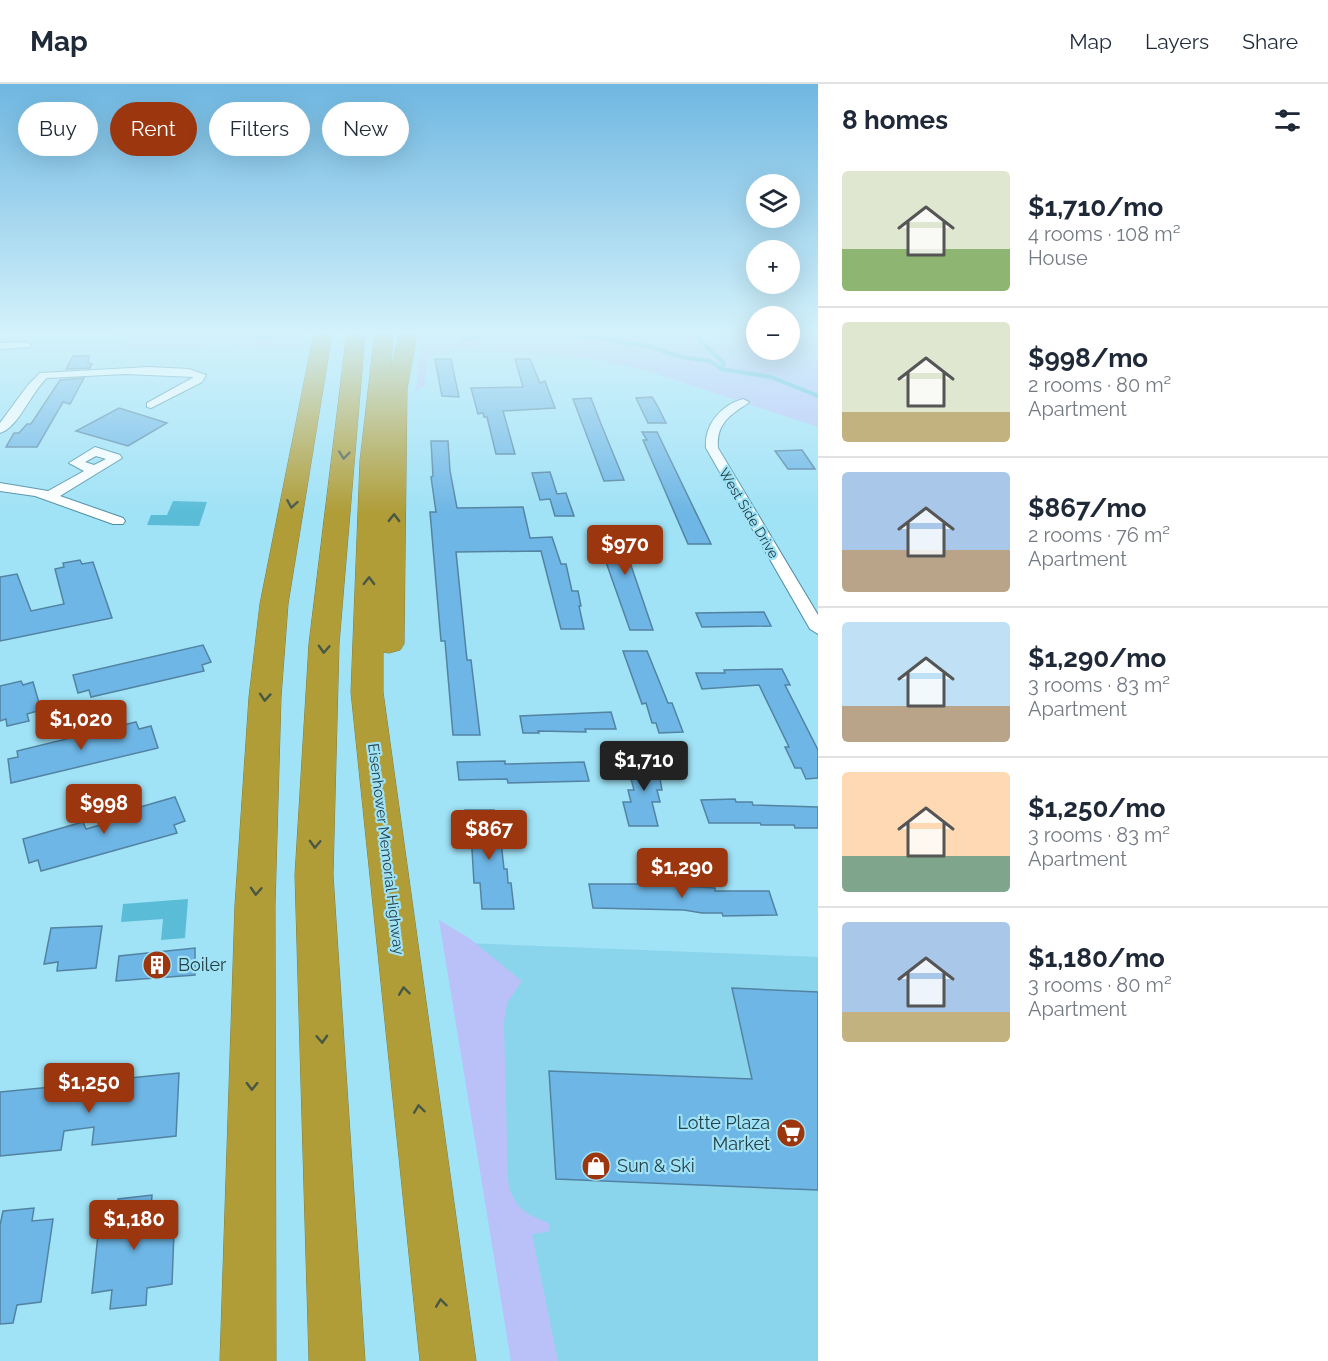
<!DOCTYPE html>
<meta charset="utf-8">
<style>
:root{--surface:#fff;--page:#f6f6f7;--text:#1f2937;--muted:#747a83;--line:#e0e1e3;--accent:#9c360e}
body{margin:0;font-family:Raleway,sans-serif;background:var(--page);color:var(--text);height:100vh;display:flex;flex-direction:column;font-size:22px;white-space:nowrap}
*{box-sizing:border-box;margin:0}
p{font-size:20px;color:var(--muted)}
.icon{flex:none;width:33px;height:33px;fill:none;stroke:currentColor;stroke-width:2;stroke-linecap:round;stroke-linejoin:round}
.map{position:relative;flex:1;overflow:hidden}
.side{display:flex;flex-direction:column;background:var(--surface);width:510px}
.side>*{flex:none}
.hud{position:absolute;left:18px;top:18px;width:570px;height:54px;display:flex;gap:12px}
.tools{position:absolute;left:746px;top:90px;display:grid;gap:12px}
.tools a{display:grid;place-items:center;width:54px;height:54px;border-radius:50%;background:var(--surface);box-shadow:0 6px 24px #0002;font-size:30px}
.price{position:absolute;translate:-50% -51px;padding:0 14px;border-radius:6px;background:var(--accent);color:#fff;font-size:20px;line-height:39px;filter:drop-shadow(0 2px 3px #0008)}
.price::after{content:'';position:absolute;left:50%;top:36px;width:18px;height:14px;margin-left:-9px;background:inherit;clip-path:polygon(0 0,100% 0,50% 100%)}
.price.selected{background:#222;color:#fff}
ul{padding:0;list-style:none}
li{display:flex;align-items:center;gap:18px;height:150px;padding:0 24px}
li+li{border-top:2px solid var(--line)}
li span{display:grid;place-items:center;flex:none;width:168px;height:120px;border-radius:6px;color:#555}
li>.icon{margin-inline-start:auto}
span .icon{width:72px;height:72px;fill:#fffc;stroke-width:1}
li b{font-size:26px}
h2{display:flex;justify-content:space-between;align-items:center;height:72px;padding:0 24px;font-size:26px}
.pill{padding:0 21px;border-radius:27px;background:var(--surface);box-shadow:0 6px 24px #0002;font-size:21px;line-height:54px}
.pill.selected{background:var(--accent);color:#fff}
header{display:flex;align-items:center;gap:36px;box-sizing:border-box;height:84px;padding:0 30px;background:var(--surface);border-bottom:2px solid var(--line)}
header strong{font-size:28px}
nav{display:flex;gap:33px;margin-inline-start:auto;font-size:21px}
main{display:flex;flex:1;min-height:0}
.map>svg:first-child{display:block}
.built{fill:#8ad5eb}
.green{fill:#b9c1f8}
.water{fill:#5abcd7}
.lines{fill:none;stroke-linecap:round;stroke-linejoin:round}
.stream{stroke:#5abcd7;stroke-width:4}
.building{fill:#6eb6e5;stroke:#5383a2;stroke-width:1.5}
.street-casing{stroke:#4d8da0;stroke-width:2}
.highway-casing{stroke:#807d3e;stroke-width:1}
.street{fill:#fff;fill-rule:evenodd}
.highway{fill:#b09d38;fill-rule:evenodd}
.oneway{stroke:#485845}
.labels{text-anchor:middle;stroke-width:4.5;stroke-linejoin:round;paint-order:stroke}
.far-street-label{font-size:14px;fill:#264149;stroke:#a0e2f6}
.street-label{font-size:15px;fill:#264149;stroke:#a0e2f6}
.near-poi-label{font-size:18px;fill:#264149;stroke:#a0e2f6;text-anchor:start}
</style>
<header>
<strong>Map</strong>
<nav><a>Map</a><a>Layers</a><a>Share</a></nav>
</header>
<main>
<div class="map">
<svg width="818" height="1277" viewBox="0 0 818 1277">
<rect width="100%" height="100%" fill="#a0e2f6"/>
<!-- built -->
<polygon class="built" points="463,859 818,873 818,1277 543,1277 483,1002"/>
<!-- green -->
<g class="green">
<polygon points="112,250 303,250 300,263 221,260 212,254 213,251 209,251 206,262 122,262 128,251"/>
<polygon points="421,250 756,250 756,266 789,266 789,250 818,250 818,343 648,287 599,276 547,269 458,266 431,272 426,277 425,302 416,307"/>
<path d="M439 836 469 854 522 897 507 919 504 939 508 1096C510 1112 518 1125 532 1132 539 1136 546 1136 550 1141L548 1148 532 1150 558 1277H511Z"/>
</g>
<!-- water -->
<g class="water">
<polygon points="173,417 207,418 199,442 147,441 151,431 167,431"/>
<polygon points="188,815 185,854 161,856 163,835 121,838 123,820"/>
</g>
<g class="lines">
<!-- stream -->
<g class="stream">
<polyline points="251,250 270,255"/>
<polyline points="571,250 647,262 682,273 710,277 721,285 771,293 818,312"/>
<polyline points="693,250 724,279 721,285"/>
<polyline points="461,257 490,250"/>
</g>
</g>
<!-- building -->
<g class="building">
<polygon points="73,272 89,272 88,279 92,280 90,284 66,285"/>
<polygon points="435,275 451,275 459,313 442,312"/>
<polygon points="515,275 530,275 540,299 545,297 555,324 503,327 515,370 496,370 487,333 484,333 483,329 478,330 471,304 523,303"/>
<polygon points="84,294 70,320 63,318 37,363 6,363 14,349 19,349 27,340 31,340 60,296"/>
<polygon points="652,313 657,321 666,339 648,339 636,314"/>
<polygon points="591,314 601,340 624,396 604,397 573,315"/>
<polygon points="119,324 167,339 128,362 76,347"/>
<polygon points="642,348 657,348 711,460 688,460 643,356 647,356"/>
<polygon points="431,357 448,357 450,387 457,424 523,423 530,454 552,453 561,480 566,480 572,507 578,507 581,522 579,522 584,545 561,545 541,467 456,468 467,576 471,576 480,651 453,651 445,557 441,557 430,428 436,428 431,393 433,392"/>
<polygon points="802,366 815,385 788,385 775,367"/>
<polygon points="550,388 557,410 566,409 574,432 555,432 550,415 540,416 532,389"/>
<polygon points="595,447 637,448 642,461 624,461 653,546 630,546"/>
<polygon points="80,476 82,480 93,478 112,534 0,557 0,493 17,490 31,527 64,520 55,485 64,483 63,479"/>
<polygon points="764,528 771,542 702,543 696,529"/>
<polygon points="203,561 211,578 202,581 204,587 91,613 89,606 78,609 73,591"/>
<polygon points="623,567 647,567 668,619 672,619 683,648 659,649 656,639 652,639 646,619 642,620"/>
<polygon points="782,585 790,601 785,601 818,666 818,694 806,695 801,684 795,684 785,663 789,663 759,601 702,605 696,589 725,589 724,586"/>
<polygon points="21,597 23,601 33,598 41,626 27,630 29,637 7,642 6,635 0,637 0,602"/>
<polygon points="611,628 616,645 585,645 586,648 538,647 539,649 523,649 520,632"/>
<polygon points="136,638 139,645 151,642 158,664 11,699 8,675 18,673 17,667"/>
<polygon points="629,673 657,673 662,695 660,695 662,706 657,706 660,718 652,718 658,742 629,742 623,718 631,718 628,706 634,706 631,695 634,695"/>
<polygon points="505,677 505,680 584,678 589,697 508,699 507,695 459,696 457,678"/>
<polygon points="175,713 185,737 174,741 177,749 41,787 38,776 29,779 23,755 83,738 86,745 111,738 109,732"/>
<polygon points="735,715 736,718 752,718 753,721 818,723 818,744 795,744 794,741 761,741 760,739 709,739 701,716"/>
<polygon points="465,726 494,726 496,748 500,748 504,785 507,785 508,799 511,799 514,825 482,825 480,799 474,799 471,749 467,748"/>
<polygon points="589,800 641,800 715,804 715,807 769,807 777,831 723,832 722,829 702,829 684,826 593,824"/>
<polygon points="102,842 96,884 57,887 58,878 44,880 51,844"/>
<polygon points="195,864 195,891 116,897 119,872"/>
<polygon points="732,904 818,908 818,1106 556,1095 549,987 752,995"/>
<polygon points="179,989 176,1052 92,1061 94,1043 64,1047 61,1066 0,1072 0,1008 72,1001 70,1016 97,1013 99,997"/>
<polygon points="152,1111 151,1124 175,1121 172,1200 147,1204 146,1221 110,1225 112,1206 92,1209 100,1131 117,1129 118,1115"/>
<polygon points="34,1124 32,1137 53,1135 41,1218 17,1221 13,1239 0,1240 0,1141 3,1127"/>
</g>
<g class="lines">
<!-- street casing -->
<g class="street-casing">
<g id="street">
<polygon points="26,258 31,261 30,263 0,265 0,259"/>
<path d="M149 283 189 285 206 291 202 298 151 324 147 323V319L194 293 125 290 47 294C31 308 19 343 0 349V339L28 301 40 289Z"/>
<path d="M743 315 749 318 747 320C729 331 716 341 718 364L818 531V550L810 545 706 364C704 341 721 321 743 315Z"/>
<path d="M95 363 120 371 122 374 60 412 123 434 125 437 123 440H113L35 412 0 407V399L48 407 84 387 69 379ZM96 372 106 375 94 381 85 378Z"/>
</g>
</g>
<!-- highway casing -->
<g class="highway-casing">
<g id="highway">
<polygon points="314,250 332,250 288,520 281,613 275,821 276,1277 220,1277 235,821 249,613 260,520"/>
<polygon points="347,250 365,250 339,560 333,791 365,1277 309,1277 295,791 309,560"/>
<polygon points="375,250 393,250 391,287 399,250 417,250 407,305 404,560 400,566 389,569 383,568 383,608 476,1277 420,1277 351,608 360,377"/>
</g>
</g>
<!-- street -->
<use href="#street" class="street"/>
<!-- highway -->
<use href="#highway" class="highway"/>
</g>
<!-- one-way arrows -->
<defs><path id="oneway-chevron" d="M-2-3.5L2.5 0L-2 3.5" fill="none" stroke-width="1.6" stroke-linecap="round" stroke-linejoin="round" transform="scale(1.5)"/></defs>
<g class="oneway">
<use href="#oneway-chevron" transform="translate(344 371) rotate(96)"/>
<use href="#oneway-chevron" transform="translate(292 420) rotate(100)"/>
<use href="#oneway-chevron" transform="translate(394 434) rotate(-89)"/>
<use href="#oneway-chevron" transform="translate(369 497) rotate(-89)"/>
<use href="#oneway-chevron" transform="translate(324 565) rotate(93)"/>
<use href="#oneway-chevron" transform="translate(265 613) rotate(94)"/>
<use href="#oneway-chevron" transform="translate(315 760) rotate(92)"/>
<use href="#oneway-chevron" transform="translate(256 807) rotate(93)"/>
<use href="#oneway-chevron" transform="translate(404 907) rotate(-97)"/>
<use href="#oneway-chevron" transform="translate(322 955) rotate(87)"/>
<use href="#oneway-chevron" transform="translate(252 1002) rotate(91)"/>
<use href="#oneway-chevron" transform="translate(419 1025) rotate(-97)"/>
<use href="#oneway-chevron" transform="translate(441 1219) rotate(-97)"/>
</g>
<!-- sky -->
<linearGradient id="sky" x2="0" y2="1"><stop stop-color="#6fb7e1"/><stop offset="0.58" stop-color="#d4f2fb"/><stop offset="1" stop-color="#d4f2fb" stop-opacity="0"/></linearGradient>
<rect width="818" height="429" fill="url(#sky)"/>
<!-- icons -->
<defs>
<g id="building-disc" transform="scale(1.5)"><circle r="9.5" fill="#9c360e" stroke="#a0e2f6"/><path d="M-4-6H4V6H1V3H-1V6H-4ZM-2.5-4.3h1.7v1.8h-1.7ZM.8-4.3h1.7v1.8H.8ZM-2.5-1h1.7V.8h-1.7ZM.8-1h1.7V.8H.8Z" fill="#fff"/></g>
<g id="supermarket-disc" transform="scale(1.5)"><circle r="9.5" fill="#9c360e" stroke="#a0e2f6"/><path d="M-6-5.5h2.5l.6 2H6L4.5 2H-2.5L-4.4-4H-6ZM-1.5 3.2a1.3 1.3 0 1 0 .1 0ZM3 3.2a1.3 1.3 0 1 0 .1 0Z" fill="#fff"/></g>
<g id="shop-disc" transform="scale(1.5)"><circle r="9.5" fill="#9c360e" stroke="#a0e2f6"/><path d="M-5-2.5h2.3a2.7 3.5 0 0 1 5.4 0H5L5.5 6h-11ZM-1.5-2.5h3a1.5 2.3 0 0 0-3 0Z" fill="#fff"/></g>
</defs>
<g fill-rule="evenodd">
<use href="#building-disc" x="157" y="881"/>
<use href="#supermarket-disc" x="791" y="1049"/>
<use href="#shop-disc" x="596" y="1082"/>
</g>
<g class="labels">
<!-- far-street labels -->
<g class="far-street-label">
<text transform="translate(749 429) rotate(59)" y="5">West Side Drive</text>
</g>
<!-- street labels -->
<g class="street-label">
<text transform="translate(386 765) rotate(83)" y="5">Eisenhower Memorial Highway</text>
</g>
<!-- near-poi labels -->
<g class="near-poi-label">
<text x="178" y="887">Boiler</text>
<text x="770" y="1045" text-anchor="end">Lotte Plaza<tspan x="770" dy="21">Market</tspan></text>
<text x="617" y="1088">Sun &amp; Ski</text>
</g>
</g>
</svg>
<div class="tools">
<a><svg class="icon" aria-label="layers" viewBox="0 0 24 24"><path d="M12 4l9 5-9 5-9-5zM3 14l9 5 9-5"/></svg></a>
<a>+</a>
<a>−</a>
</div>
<b class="price" style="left:625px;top:492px">$970</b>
<b class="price" style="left:81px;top:667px">$1,020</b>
<b class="price selected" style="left:644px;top:708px">$1,710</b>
<b class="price" style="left:104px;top:751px">$998</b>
<b class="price" style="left:489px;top:777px">$867</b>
<b class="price" style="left:682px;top:815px">$1,290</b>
<b class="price" style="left:89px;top:1030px">$1,250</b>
<b class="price" style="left:134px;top:1167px">$1,180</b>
<div class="hud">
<a class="pill">Buy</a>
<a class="pill selected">Rent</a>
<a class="pill">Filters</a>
<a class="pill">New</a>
</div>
</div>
<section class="side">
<h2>8 homes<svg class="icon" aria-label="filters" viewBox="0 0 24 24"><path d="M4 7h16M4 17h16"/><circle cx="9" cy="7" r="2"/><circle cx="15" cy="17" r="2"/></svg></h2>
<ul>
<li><span style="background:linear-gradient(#dfe7d0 65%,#8fb573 0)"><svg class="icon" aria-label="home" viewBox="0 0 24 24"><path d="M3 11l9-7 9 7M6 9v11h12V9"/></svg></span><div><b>$1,710/mo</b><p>4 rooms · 108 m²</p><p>House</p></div></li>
<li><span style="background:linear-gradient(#dfe7d0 75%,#c2b280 0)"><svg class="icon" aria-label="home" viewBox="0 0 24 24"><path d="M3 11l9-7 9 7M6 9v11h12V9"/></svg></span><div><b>$998/mo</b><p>2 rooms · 80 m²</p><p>Apartment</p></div></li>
<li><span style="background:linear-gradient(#a9c7e8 65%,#b9a48a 0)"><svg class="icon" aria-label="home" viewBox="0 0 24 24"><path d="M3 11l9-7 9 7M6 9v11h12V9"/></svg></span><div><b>$867/mo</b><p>2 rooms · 76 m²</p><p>Apartment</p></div></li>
<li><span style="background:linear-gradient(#bfe0f5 70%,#b9a48a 0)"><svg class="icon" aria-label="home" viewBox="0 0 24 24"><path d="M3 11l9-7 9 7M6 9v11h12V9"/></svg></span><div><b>$1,290/mo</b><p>3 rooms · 83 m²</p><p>Apartment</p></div></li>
<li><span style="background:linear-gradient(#ffd9b3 70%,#7fa58c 0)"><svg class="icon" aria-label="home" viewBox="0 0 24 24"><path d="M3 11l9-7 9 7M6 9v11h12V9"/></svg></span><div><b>$1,250/mo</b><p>3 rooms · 83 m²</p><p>Apartment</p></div></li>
<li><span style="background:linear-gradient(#a9c7e8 75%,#c2b280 0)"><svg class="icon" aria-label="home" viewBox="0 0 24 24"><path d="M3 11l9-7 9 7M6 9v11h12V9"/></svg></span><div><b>$1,180/mo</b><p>3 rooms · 80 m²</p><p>Apartment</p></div></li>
</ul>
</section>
</main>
